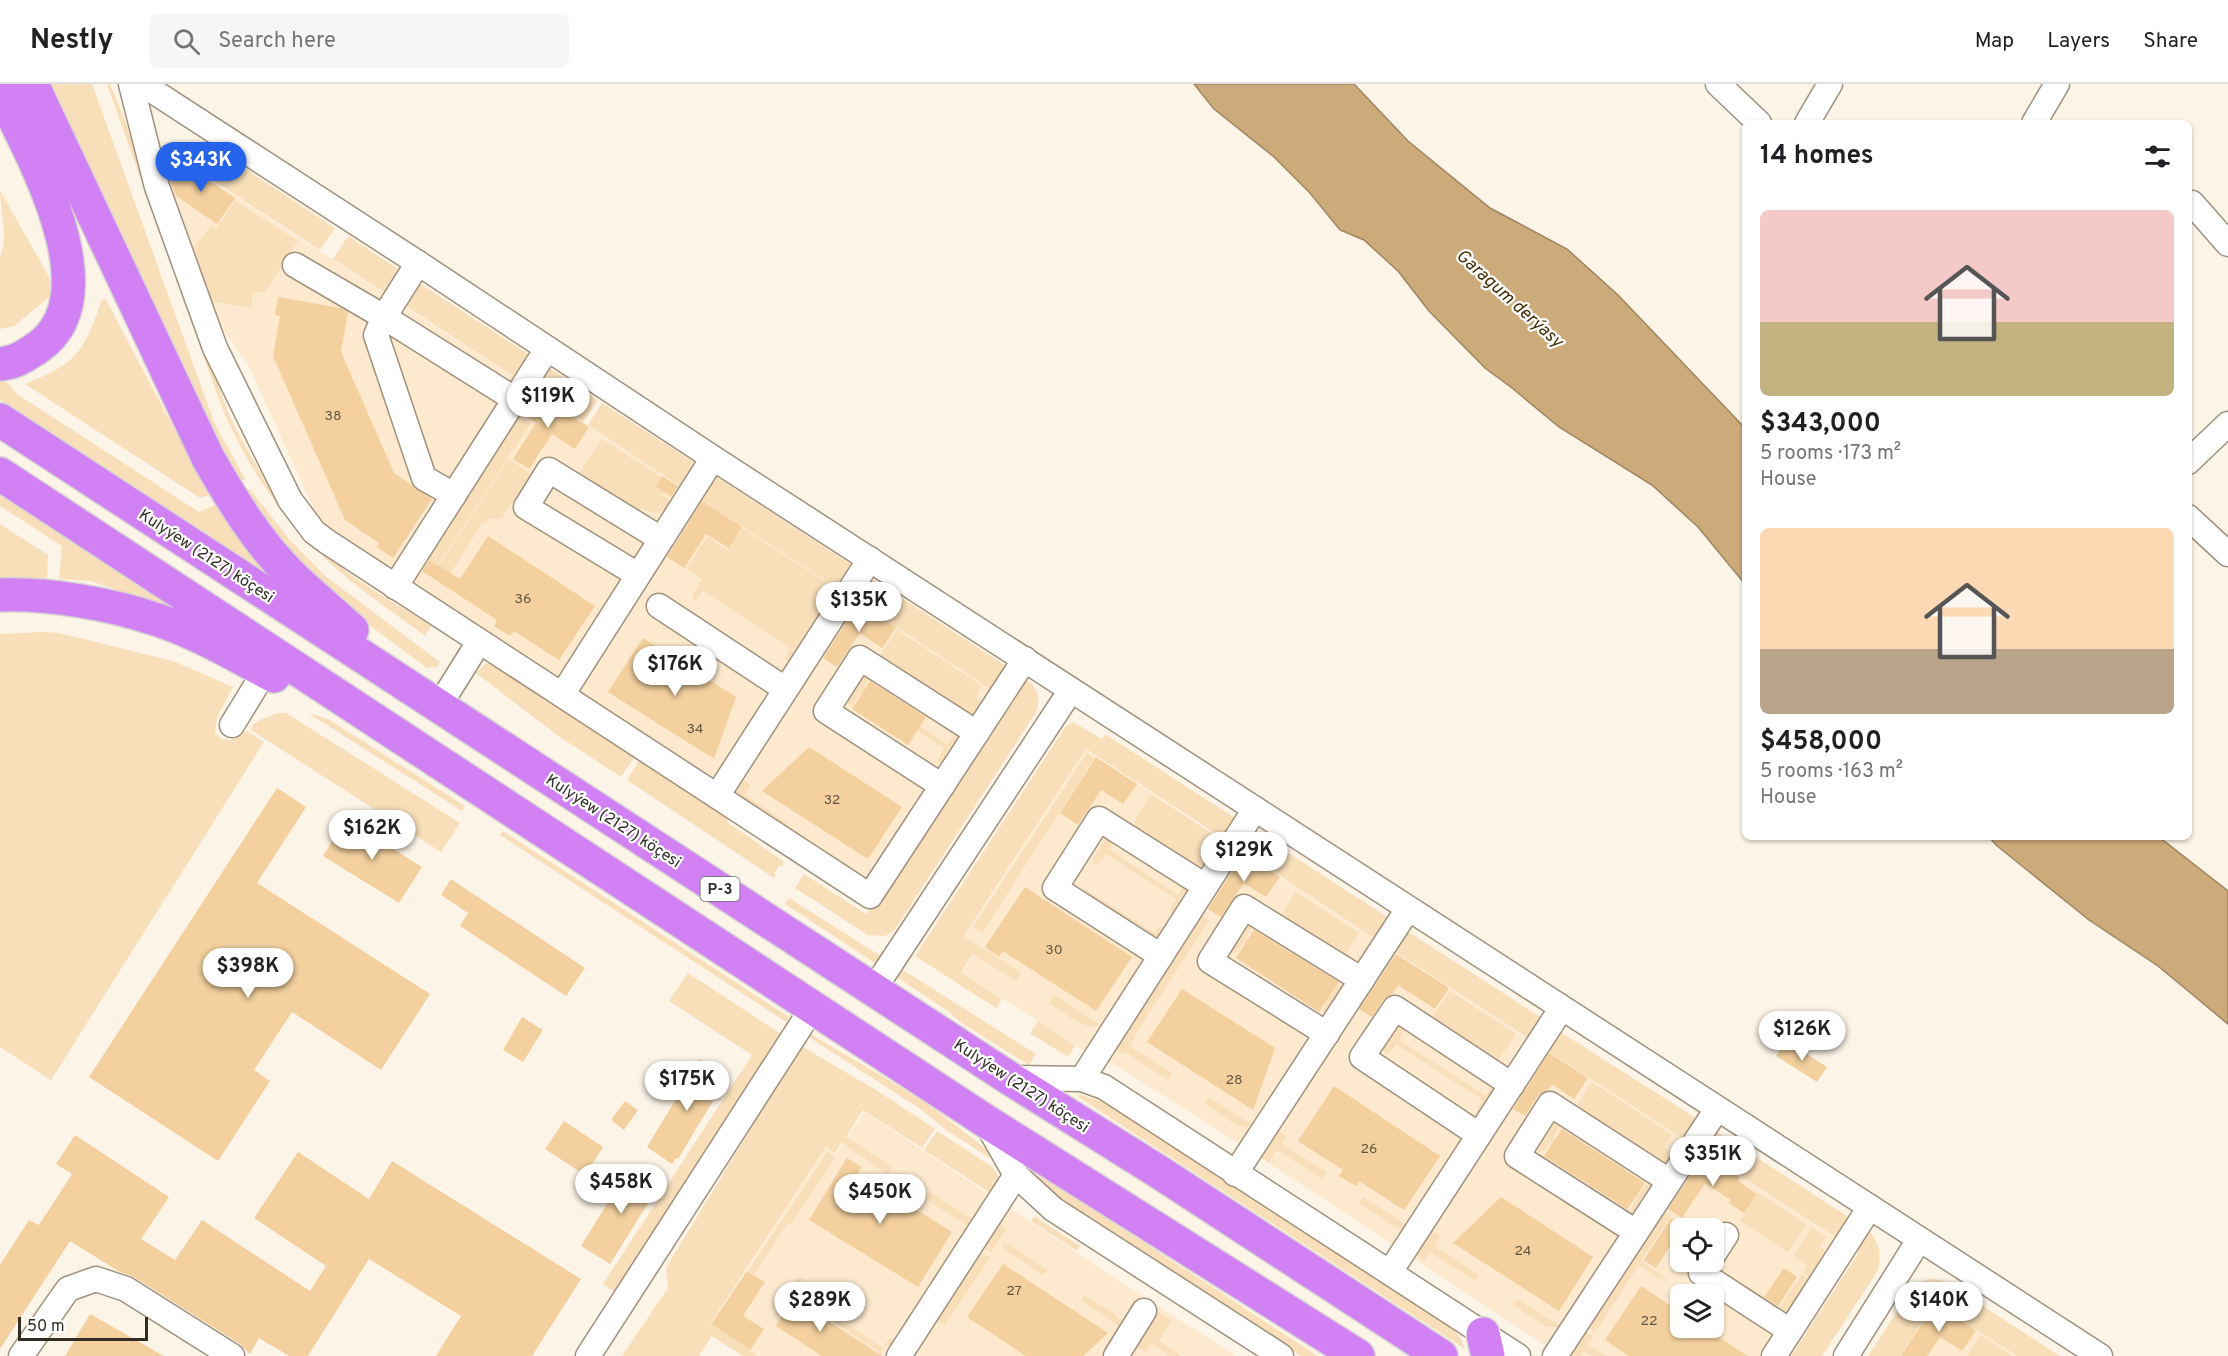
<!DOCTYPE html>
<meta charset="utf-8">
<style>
:root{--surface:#fff;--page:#f6f6f6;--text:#202124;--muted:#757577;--line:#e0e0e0;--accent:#2563eb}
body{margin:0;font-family:Overpass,sans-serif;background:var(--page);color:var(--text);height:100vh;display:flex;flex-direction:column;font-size:22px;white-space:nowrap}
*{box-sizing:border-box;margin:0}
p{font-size:20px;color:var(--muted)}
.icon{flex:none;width:33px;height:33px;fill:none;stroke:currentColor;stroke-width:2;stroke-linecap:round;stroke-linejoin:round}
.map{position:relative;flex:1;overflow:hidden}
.details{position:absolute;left:1742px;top:36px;width:450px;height:720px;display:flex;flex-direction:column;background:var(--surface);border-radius:9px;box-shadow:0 2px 4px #0004}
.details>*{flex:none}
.fabs{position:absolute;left:1670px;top:1134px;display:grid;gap:12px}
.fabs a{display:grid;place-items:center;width:54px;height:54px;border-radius:9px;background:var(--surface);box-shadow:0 2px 4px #0004;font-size:30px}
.scale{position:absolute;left:18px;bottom:15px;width:130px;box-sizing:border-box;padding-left:6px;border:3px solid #312c24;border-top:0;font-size:16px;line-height:21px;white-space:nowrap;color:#312c24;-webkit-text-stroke:4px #fff;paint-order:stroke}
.price{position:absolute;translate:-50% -51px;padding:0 14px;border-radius:21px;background:#fff;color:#222;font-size:20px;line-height:39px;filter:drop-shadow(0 2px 3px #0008)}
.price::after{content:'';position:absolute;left:50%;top:36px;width:18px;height:14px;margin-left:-9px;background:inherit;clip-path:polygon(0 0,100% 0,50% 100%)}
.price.selected{background:var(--accent);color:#fff}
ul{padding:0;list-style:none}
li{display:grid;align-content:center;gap:12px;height:318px;padding:0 18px}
li span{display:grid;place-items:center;height:186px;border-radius:9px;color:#555}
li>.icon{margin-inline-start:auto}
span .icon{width:108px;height:108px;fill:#fffc;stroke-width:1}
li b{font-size:26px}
h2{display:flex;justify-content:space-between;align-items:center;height:72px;padding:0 18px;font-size:26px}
header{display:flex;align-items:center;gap:36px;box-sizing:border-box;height:84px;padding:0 30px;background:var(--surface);border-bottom:2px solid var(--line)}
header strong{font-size:28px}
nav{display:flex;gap:33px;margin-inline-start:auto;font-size:21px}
.search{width:420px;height:54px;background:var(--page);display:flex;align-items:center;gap:15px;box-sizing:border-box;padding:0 21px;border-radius:9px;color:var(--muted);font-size:22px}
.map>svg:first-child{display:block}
.built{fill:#fde9ce;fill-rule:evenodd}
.green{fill:#f8deb9}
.water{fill:#cdaa7a;stroke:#9e8460;stroke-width:1.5}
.building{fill:#f3d09e}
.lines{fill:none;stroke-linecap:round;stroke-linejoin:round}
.minor-casing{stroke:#9f917e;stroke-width:27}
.highway-casing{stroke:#d6d5d3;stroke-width:36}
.minor{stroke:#fff;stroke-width:24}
.highway{stroke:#d181f4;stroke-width:33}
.labels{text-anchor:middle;stroke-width:4.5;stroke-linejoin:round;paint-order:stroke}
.number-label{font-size:14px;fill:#625542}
.shield{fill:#fff;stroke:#6f6b66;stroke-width:1.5}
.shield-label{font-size:15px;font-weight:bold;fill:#312c24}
.street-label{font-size:16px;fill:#312c24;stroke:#fff}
.water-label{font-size:18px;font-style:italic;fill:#452d04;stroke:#fff}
</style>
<header>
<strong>Nestly</strong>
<div class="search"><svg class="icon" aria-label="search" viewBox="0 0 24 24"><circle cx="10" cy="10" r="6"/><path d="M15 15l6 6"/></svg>Search here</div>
<nav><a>Map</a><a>Layers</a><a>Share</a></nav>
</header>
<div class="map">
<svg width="2228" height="1272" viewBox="0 0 2228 1272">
<rect width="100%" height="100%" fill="#fdf4e8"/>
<!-- built -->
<g class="built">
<polygon points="181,77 1011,617 878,809 324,448 248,280 203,220 162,104"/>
<path d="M1086 666 1377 857 1855 1167 1787 1272H1557L1548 1263 1241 1061 1117 982 1084 967 962 888 980 862 965 852ZM1680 1144H1713V1178H1680ZM1680 1210H1713V1244H1680Z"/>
<polygon points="865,1028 1147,1215 1236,1272 758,1272 711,1241 826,1064 836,1070"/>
<polygon points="1935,1219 2016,1272 1900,1272"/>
</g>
<!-- green -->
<g class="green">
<polygon points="46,0 92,0 214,338 245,395 236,399"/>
<path d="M107 0H110L124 34 227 326C254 384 290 439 339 481 367 505 401 522 431 542L425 552C396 530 365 510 337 485 285 440 242 377 218 313Z"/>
<polygon points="218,67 335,144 320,166 203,90"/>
<path d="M0 106 49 193 52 203 49 213 14 242 0 245V173C9 150 0 129 0 106Z"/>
<polygon points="235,117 298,157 265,208 253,209 251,224 206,216 190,168 212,141 216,144"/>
<polygon points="348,152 401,187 387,210 333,175"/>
<polygon points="416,197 534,274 519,296 401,219"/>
<path d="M102 215 106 216 209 411 200 414 25 300C78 279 84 268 102 215Z"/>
<polygon points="548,283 598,316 583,338 533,305"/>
<polygon points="6,297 17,310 199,428 222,418 267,483 264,488 0,316 0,298"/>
<polygon points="602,319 695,379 680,402 588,341"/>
<polygon points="516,330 531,339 438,481 424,472"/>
<path d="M602 355 670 399 662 411 673 418C664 429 654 432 642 424L636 434 576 394Z"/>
<polygon points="509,375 531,390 501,435 491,434 482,440 444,499 433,491"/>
<polygon points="715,392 852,481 837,504 700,415"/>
<polygon points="250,405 289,455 324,491 440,578 437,583 427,584 322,506 241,409"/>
<polygon points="0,407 190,532 189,536 112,504 91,497 59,495 62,462 0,422"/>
<polygon points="0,440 48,471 47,495 0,495"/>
<polygon points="742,444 830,501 823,512 830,516 789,578 785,575 791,564 703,507 695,517 691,514 702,495 686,485 707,453 728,466"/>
<polygon points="868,492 1006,582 991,605 853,514"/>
<polygon points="897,546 982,602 976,613 985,619 972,634 880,574 882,569"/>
<polygon points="42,548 59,549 173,577 233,603 217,633 215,649 221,655 231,656 247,647 264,658 51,996 0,963 0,550"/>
<polygon points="491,578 639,666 621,693 557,651 476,589 484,581"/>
<polygon points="864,591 868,594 863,606 947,660 956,649 960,652 956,660 953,658 945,670 948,672 945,678 940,679 938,676 944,664 860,610 853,620 848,621 847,616"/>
<path d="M1021 592C1036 601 1042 611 1036 628L894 847 885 852 868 851 795 804 804 790 866 830 891 792 896 795 1014 616 1008 611Z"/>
<polygon points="277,629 286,629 460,739 441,768 251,646 253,643 252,641 260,636"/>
<polygon points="308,629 328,635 465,722 462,727"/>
<polygon points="1073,638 1102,655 1105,650 1235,734 1227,757 1086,665 964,852 1021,889 1016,897 973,870 961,888 1002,915 996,924 915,872 1066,642"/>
<polygon points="644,669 733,727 727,738 783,777 783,782 779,782 774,789 776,791 774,794 627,696"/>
<polygon points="1087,669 1094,674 982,849 973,843"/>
<polygon points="737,692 751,701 745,711 787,739 783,746 732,712"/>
<polygon points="1151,710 1214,751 1205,765 1216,772 1206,784 1197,786 1135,746 1135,735"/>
<polygon points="503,747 789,933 786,938 500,751"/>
<polygon points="1254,747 1389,834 1378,857 1239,765"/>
<polygon points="1108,752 1114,756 1109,765 1178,811 1185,801 1192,803 1188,811 1184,809 1177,821 1180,823 1174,830 1169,827 1176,815 1106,770 1099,779 1094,780 1093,775"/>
<polygon points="1085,805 1154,849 1159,843 1162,844 1163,846 1159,854 1156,855 1083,808"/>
<polygon points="1296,808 1359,849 1341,877 1278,836"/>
<polygon points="789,814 1036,970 1029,981 960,938 948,927 785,820"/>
<polygon points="1202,832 1209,837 1135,950 1128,946"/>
<polygon points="1247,839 1252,842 1246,855 1332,911 1338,902 1344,901 1345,903 1341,911 1338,909 1330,921 1333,923 1328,930 1323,927 1329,915 1243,859 1236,868 1231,869 1230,867"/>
<polygon points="1407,847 1545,936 1531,956 1392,866"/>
<polygon points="688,889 781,950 616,1209 603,1200 752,971 669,917"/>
<polygon points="1450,907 1516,950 1497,978 1431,935"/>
<path d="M1054 911 1101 941C1084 948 1064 928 1049 919Z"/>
<polygon points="1038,937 1075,962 1068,973 1030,949"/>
<polygon points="1401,940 1406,943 1399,956 1486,1012 1492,1003 1497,1002 1478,1031 1477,1026 1483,1016 1396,960 1390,969 1385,970 1384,965"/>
<polygon points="1123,944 1135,952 1129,962 1172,989 1168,996 1125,968 1123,970 1111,962"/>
<polygon points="1559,947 1694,1033 1695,1039 1685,1056 1546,966"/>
<polygon points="812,951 924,1017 985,1064 993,1076 946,1046 922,1026 807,952"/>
<polygon points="801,962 876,1006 935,1045 922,1064 863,1026 846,1053 892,1083 888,1090 842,1059 835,1069 826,1063 710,1240 758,1272 743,1272 712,1252 699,1272 622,1272 668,1204 666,1184"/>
<polygon points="1592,998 1672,1051 1664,1063 1674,1070 1665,1083 1576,1024"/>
<polygon points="1078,1010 1106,1019 1453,1245 1461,1255 1465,1265 1077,1012"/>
<path d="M1209 1013 1252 1041C1238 1048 1217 1027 1205 1019Z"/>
<polygon points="1555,1039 1559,1042 1553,1054 1639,1110 1646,1101 1651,1100 1653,1102 1649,1110 1645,1109 1638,1120 1641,1123 1635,1129 1630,1127 1637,1114 1550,1058 1544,1067 1539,1068 1538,1063"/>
<polygon points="1274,1044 1286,1052 1282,1060 1327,1088 1322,1095 1277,1066 1269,1078 1257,1071"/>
<polygon points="1714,1046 1847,1132 1849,1134 1838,1155 1699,1065"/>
<polygon points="937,1047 992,1083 1002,1097 995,1112 924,1066"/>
<polygon points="827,1068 835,1074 791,1140 788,1138 754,1190 749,1186"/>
<polygon points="1035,1091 1051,1098 1318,1272 1301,1272 1056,1114"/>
<polygon points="930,1108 973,1136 969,1143 926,1115"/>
<polygon points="1758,1109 1806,1140 1788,1168 1740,1137"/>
<polygon points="1363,1113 1408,1142 1403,1145 1397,1144 1359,1119"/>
<polygon points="1663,1127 1671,1132 1641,1177 1664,1193 1662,1196 1639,1181 1595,1248 1587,1243"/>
<polygon points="1034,1132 1080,1162 1077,1167 1031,1137"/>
<polygon points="996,1137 1007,1145 991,1168 980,1161"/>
<polygon points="1812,1144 1826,1153 1819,1163 1829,1169 1812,1195 1803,1189 1807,1181 1794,1172"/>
<polygon points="1429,1145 1440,1152 1434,1162 1479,1191 1475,1197 1430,1168 1424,1177 1413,1169"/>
<path d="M1867 1145C1880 1157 1882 1172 1877 1188L1822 1272H1791L1859 1168 1855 1164Z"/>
<polygon points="1005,1158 1047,1186 1043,1191 1002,1163"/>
<polygon points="980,1167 990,1174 945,1241 935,1234"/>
<polygon points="1802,1190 1812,1197 1790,1228 1783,1229 1778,1227"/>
<polygon points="799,1193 803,1195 797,1208 883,1264 889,1255 895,1254 896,1256 892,1264 887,1261 878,1272 880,1268 794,1212 788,1221 782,1222 781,1217"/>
<polygon points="1933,1195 1944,1197 2060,1272 2017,1272 1935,1219 1900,1272 1868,1272 1913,1203 1922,1197"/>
<polygon points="1084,1211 1115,1230 1122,1239 1122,1244 1081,1216"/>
<polygon points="1517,1215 1562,1243 1547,1243 1513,1221"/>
<polygon points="1155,1226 1172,1236 1159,1257 1182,1272 1170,1272 1152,1260 1146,1268 1133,1260"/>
<polygon points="1582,1245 1593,1252 1588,1261 1606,1272 1593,1272 1584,1267 1581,1272 1572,1272 1567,1268"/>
<polygon points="1981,1251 2012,1272 1967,1272"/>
</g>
<!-- water -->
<g class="water">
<polygon points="1194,0 1354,0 1408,57 1490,124 1567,165 1618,211 1744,343 1744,499 1698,443 1652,401 1559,343 1512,304 1485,284 1429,227 1398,187 1364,156 1340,146 1310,109 1273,72 1214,25"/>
<polygon points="1989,753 2159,753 2228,807 2228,940 2158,882 2089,836 1996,761"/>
</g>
<!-- building -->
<g class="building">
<polygon points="181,78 235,114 217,140 175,111 170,95"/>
<polygon points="278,213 340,224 348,228 341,268 394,389 432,415 393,474 377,463 379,459 345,436 273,272 280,232 275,231"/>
<polygon points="536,309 589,343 575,365 552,350 529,385 513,375 536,339 522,330"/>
<polygon points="662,392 678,402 671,413 656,402"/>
<polygon points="702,417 742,443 729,464 706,450 684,484 667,473"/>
<polygon points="488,452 595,522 559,576 514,547 510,552 494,542 497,536 422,487 429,476 460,495"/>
<polygon points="859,519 896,543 882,564 860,549 837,583 823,574"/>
<polygon points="643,554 736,613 714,675 608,608"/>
<polygon points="870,597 926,633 908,661 852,625"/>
<polygon points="809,663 902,723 868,775 762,707"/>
<polygon points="1096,673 1137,700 1123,720 1101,706 1078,741 1060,729"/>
<polygon points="277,704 306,723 257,799 430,910 381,986 292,928 254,986 270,997 218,1077 89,993"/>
<polygon points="346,735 422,783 399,819 323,772"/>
<polygon points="1244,769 1280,793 1266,813 1244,799 1221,833 1208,825"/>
<polygon points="451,795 585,884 566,912 460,842 468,829 441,811"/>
<polygon points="1025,803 1132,873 1096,927 1003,867 999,873 985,863"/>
<polygon points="1254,846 1339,898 1319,928 1236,874"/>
<polygon points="1396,870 1449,904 1435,925 1398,901 1392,910 1383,916 1372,933 1359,925"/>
<polygon points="1182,905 1275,964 1253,1026 1147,958"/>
<polygon points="522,933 543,946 523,978 503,966"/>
<polygon points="1786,957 1827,983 1817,998 1776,972"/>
<polygon points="1549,969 1588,994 1574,1015 1552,1000 1548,1006 1538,1012 1525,1032 1513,1025"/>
<polygon points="700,975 728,992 678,1075 676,1074 672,1080 647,1063"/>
<polygon points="1334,1002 1440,1072 1404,1126 1359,1097 1356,1102 1339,1092 1343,1086 1298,1057"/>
<polygon points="625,1017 638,1026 624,1046 611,1036"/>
<polygon points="564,1037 603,1063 585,1091 545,1065"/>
<polygon points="1562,1045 1645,1099 1627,1125 1544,1072"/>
<polygon points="75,1051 169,1113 141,1155 175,1176 202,1136 310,1207 326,1182 254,1134 298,1068 369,1115 392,1077 581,1195 532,1272 436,1272 461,1232 369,1175 308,1272 289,1272 259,1254 250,1270 240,1260 134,1193 118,1187 70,1157 0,1265 0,1181 29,1136 39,1141 72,1090 56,1080"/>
<polygon points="1705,1070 1740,1093 1738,1097 1757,1110 1744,1129 1729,1119 1731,1116 1705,1099 1682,1134 1668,1125"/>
<polygon points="847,1074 861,1083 858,1089 952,1148 918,1203 809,1136"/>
<polygon points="631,1081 660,1100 610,1180 581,1162"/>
<polygon points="1501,1113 1593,1173 1559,1227 1453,1159"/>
<polygon points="1671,1134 1683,1142 1656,1184 1644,1176"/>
<polygon points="1003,1180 1108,1249 1083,1272 1026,1272 967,1233"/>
<polygon points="1784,1184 1797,1193 1778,1222 1764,1213"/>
<polygon points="747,1187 765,1198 743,1232 764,1245 750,1266 711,1240"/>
<polygon points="1641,1202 1680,1228 1680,1244 1704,1244 1748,1272 1629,1272 1605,1256"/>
<polygon points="793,1214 882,1272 822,1272 776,1242"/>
<polygon points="1935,1220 1976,1246 1962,1267 1940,1253 1927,1272 1901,1272"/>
<polygon points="90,1230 164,1272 65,1272"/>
</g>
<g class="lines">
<!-- minor casing -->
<g class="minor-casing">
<g id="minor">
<polyline points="131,0 157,103 215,264 290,416 314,448 326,457 562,611 713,374"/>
<polyline points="142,0 418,179 713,374 2100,1272"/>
<polyline points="1718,0 1759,39"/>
<polyline points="1807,39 1830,0"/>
<polyline points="2034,39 2057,0"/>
<polyline points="2192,119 2228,160"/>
<polyline points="418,179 384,233 376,251 424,394 454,411"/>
<polyline points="295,181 384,233 516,316"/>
<polyline points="2188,378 2228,340"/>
<polyline points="2188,433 2228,470"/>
<polyline points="638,491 526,423 549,386 661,455"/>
<polyline points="395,503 547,265"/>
<polyline points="659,522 785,605"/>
<polyline points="562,611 870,812 1025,575"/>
<polyline points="439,622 479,558"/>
<polyline points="232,641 265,587"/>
<polyline points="942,702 826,627 860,574 977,649"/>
<polyline points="717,712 870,475"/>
<polyline points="1161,872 1055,804 1099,735 1205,802"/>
<polyline points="874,905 1071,606"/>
<polyline points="1327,950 1210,877 1244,823 1362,896"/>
<polyline points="1009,994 1082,995 1104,1003 1518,1272"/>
<polyline points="1082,995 1255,725"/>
<polyline points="987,1040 1016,1091 1053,1125 1281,1272"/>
<polyline points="1479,1051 1362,973 1395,924 1512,1001"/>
<polyline points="1235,1090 1408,825"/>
<polyline points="1636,1148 1517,1072 1550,1020 1669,1097"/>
<polyline points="1713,1171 1726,1151"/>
<polyline points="1708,1178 1701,1189 1790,1247"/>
<polyline points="1390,1188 1561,925"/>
<polyline points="21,1272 68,1205 96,1195 126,1205 232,1272"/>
<polyline points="588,1272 813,923"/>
<polyline points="899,1272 1016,1091"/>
<polyline points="1116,1272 1144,1227"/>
<polyline points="1555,1272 1717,1025"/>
<polyline points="1774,1272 1870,1123"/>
<polyline points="1846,1272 1919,1156"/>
</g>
</g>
<!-- highway casing -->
<g class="highway-casing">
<g id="highway">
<path d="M32 0 208 374C232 416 258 459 293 493 312 511 332 528 352 546"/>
<path d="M0 6C29 66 114 212 37 264 23 273 17 278 0 280"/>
<polyline points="0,336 1009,994 1159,1088 1441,1272"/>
<polyline points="0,390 984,1036 1358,1272"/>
<path d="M0 511C49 509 111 520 158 536 198 549 237 572 274 592"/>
<polyline points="1483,1250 1488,1272"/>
</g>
</g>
<!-- minor -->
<use href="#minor" class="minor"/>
<!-- highway -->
<use href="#highway" class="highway"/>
</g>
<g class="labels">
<!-- number labels -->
<g class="number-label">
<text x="333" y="336">38</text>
<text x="523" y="519">36</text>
<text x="695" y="649">34</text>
<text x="832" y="720">32</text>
<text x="1054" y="870">30</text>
<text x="1234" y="1000">28</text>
<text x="1369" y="1069">26</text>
<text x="1523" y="1171">24</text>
<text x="1014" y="1211">27</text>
<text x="1649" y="1241">22</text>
</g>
<!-- shield labels -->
<rect class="shield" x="700.5" y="793" width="39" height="24" rx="4.5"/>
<g class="shield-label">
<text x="720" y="810">P-3</text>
</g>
<!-- street labels -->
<g class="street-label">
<text transform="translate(207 471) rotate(33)" y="6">Kulyýew (2127) köçesi</text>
<text transform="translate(614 736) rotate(33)" y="6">Kulyýew (2127) köçesi</text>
<text transform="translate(1022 1001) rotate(33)" y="6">Kulyýew (2127) köçesi</text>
</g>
<!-- water labels -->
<g class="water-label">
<text transform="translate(1510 214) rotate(42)" y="6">Garagum derýasy</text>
</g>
</g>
</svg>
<div class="fabs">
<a><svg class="icon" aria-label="locate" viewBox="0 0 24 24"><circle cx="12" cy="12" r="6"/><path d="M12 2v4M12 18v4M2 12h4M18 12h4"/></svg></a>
<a><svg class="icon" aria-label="layers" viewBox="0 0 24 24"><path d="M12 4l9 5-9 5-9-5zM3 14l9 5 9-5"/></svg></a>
</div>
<div class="scale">50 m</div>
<b class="price selected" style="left:201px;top:109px">$343K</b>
<b class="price" style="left:548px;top:345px">$119K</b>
<b class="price" style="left:859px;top:549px">$135K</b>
<b class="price" style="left:675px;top:613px">$176K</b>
<b class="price" style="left:372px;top:777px">$162K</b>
<b class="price" style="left:1244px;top:799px">$129K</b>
<b class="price" style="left:248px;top:915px">$398K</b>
<b class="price" style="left:1802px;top:978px">$126K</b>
<b class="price" style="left:687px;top:1028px">$175K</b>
<b class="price" style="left:1713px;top:1103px">$351K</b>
<b class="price" style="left:621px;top:1131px">$458K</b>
<b class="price" style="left:880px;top:1141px">$450K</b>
<b class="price" style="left:820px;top:1249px">$289K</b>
<b class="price" style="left:1939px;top:1249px">$140K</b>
<section class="details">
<h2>14 homes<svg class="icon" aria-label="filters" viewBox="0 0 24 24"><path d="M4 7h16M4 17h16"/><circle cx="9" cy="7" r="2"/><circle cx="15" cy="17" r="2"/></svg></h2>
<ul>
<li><span style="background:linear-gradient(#f6c9c9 60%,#c2b280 0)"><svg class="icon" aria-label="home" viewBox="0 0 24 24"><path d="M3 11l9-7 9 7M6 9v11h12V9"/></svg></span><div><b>$343,000</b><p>5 rooms · 173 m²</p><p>House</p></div></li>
<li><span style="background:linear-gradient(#ffd9b3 65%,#b9a48a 0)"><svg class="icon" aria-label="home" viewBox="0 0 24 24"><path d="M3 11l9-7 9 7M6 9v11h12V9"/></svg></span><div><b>$458,000</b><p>5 rooms · 163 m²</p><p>House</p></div></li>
</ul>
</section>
</div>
